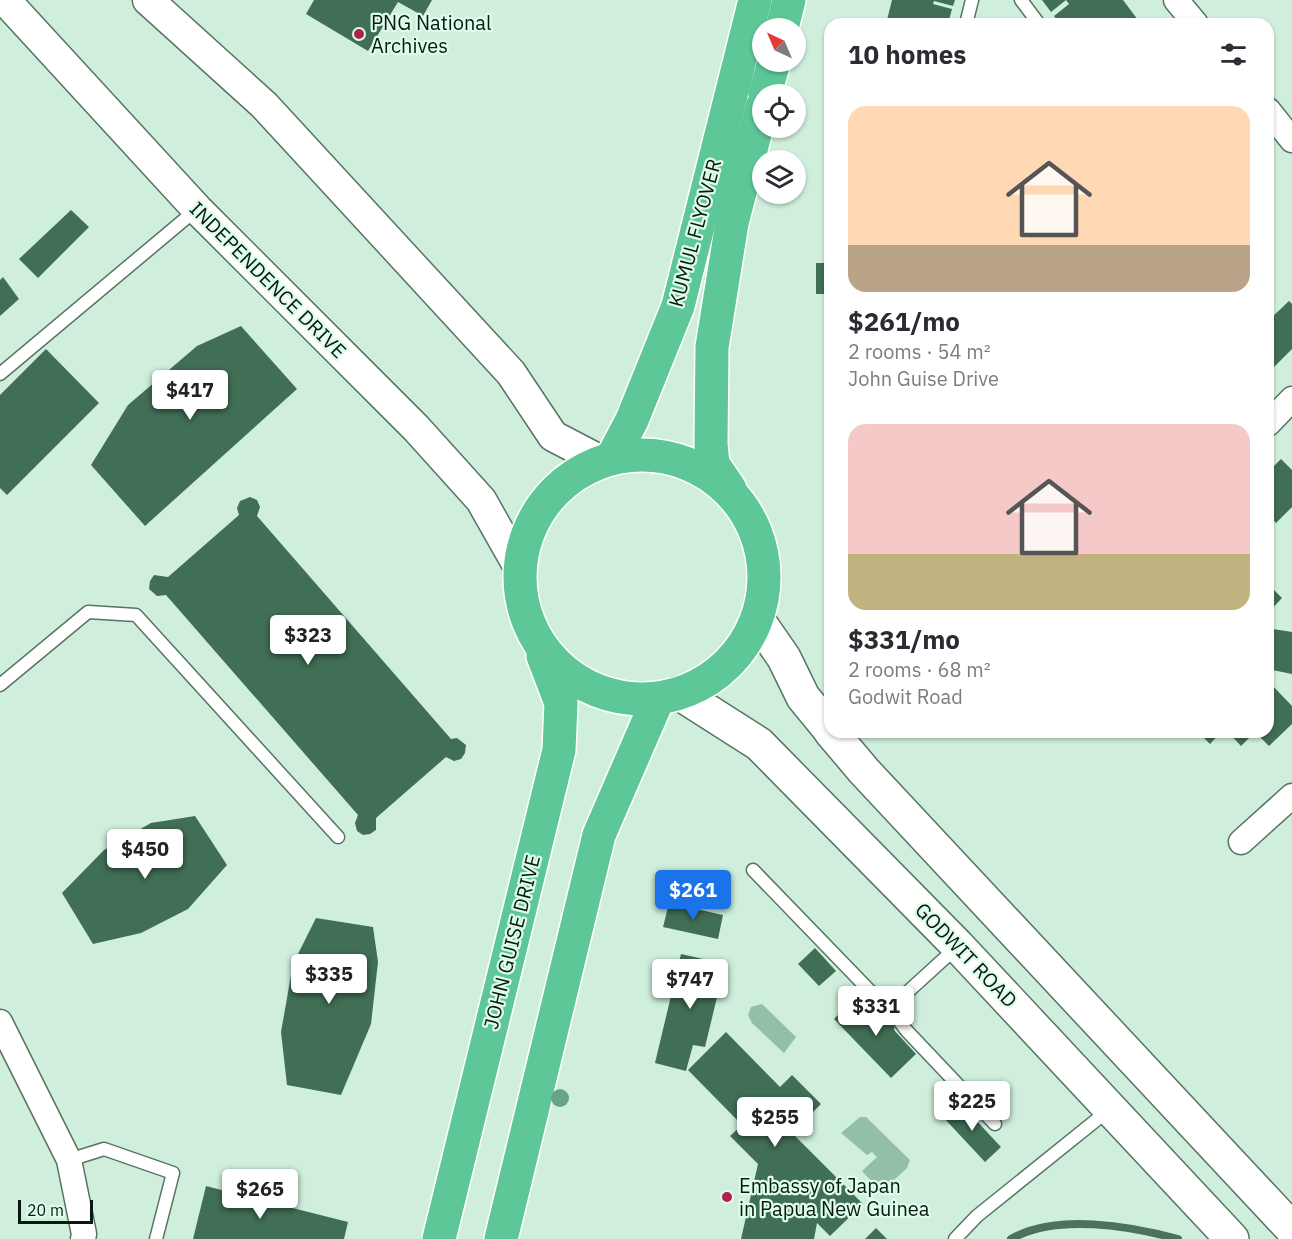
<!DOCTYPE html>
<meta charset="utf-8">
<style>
:root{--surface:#fff;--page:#f2f2f3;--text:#2b2b33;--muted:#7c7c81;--accent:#1a73e8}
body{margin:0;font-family:"IBM Plex Sans",sans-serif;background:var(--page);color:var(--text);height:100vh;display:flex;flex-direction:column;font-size:22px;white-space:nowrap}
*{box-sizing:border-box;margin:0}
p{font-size:20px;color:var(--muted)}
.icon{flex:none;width:33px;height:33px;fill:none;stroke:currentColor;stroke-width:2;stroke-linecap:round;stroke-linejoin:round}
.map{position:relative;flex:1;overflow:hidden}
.sheet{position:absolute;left:824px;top:18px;width:450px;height:720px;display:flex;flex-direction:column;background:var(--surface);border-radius:18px;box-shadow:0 2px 4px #0004}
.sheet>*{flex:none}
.needle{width:39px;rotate:316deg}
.fabs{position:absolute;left:752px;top:18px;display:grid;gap:12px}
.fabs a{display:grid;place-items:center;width:54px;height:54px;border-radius:50%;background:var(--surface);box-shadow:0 2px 4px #0004;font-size:30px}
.scale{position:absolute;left:18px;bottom:15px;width:75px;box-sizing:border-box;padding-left:6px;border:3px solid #0b1711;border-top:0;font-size:16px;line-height:21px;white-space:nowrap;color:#0b1711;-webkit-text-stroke:4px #dcfde9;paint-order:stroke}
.price{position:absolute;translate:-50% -51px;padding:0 14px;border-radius:6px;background:#fff;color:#222;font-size:20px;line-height:39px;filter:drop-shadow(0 2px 3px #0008)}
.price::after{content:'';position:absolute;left:50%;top:36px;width:18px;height:14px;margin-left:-9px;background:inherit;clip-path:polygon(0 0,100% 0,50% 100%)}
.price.selected{background:var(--accent);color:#fff}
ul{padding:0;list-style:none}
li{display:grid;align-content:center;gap:12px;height:318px;padding:0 24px}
li span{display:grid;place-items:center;height:186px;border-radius:18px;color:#555}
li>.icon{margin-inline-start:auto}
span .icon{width:108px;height:108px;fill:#fffc;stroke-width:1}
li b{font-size:26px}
h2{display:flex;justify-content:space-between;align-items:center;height:72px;padding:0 24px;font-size:26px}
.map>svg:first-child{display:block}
.green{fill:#93bfa6}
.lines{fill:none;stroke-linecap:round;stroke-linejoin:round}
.stream{stroke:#4c715c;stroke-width:8}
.building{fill:#416f56}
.service-casing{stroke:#577463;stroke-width:15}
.minor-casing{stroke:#577463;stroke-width:27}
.tertiary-casing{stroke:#577463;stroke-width:33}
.secondary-casing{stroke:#577463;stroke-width:36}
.trunk-casing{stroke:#fff;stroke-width:36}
.service{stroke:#fff;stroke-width:12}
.minor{stroke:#fff;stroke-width:24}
.tertiary{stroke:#fff;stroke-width:30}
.secondary{stroke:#fff;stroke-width:33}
.trunk{stroke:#5ec797;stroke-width:33}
.tree{fill:#67a387}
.poi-dot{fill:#b01f4d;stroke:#dcfde9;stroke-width:2}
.labels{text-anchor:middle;stroke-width:4.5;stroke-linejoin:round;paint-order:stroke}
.poi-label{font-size:20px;fill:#0b1711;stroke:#dcfde9;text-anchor:start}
.street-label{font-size:20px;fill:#0b1711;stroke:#dcfde9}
</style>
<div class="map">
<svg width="1292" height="1239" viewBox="0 0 1292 1239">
<rect width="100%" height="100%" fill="#cfefdc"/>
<!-- green -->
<g class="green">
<polygon points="762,1004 796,1037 784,1053 752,1023 748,1015 751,1007"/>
<polygon points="860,1117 866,1117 910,1160 907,1168 881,1192 862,1171 877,1157 872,1152 867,1155 841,1133"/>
</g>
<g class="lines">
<!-- stream -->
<path class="stream" d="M1011 1239C1056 1213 1130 1226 1178 1239"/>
</g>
<!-- building -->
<g class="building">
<polygon points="314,0 432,0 423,16 398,2 368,51 306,14"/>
<polygon points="892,0 955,0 953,6 934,1 933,4 952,9 948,24 886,24"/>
<polygon points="1042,0 1123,0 1141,24 1060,24 1054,16 1069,4 1066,0 1051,12"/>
<polygon points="71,210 89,227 38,278 19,259"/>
<rect x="816" y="263" width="14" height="31"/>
<polygon points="3,277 19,299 0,316 0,280"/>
<polygon points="1289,301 1292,304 1292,349 1268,373 1268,321"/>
<polygon points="241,326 297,389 145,526 91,465 128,405 197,346"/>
<polygon points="46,349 99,403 7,495 0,488 0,395"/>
<polygon points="1281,459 1292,470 1292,507 1276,523 1268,514 1268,472"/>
<polygon points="250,497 257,500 260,507 257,516 451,739 457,738 466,745 465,753 461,759 454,761 446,757 376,818 376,830 370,834 363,835 357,831 355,823 358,815 166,595 157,596 149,589 150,581 154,575 168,577 239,515 237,508 240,501"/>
<polygon points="1268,584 1282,598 1268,613"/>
<polygon points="1273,629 1292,632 1292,674 1268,669"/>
<polygon points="1268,681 1292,706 1292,724 1269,746 1255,732 1241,746 1228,732 1268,732"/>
<polygon points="1198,732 1221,732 1210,744"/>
<polygon points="195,816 227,865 188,909 141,933 93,944 62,893 104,850 151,823"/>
<polygon points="669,903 723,915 718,939 663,927"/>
<polygon points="316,918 373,927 378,962 371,1024 341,1095 287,1085 281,1032 293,964"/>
<polygon points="815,948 836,971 819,986 798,964"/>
<polygon points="681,954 725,964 705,1047 693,1045 686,1071 655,1063"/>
<polygon points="868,1002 875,1009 882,1009 895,1022 894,1030 916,1054 891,1078 834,1019 850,1003 858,1011"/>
<polygon points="726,1032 780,1087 792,1075 821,1104 792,1133 863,1204 830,1236 817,1223 814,1239 741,1239 758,1164 730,1136 742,1125 688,1070"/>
<polygon points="959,1102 1001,1147 985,1162 943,1117"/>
<polygon points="206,1186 348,1222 344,1239 193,1239"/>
<polygon points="876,1228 887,1239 865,1239"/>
</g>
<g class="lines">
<!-- service casing -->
<g class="service-casing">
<g id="service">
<polyline points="1021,0 1039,24"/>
<polyline points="966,24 972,0"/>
<polyline points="0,374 197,209"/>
<polyline points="0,685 88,612 136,615 338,837"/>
<polyline points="753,870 869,990 890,1008 957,947"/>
<polyline points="890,1008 906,1030 995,1124"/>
<polyline points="69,1160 104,1149 173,1173 156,1239"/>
<polyline points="955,1239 977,1216 1110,1109"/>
</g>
</g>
<!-- minor casing -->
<g class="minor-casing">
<g id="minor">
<polyline points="1176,0 1196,24"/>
<polyline points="1268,110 1292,140"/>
<polyline points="1268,424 1292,399"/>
<polyline points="1241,842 1292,796"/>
<polyline points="0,1022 69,1160 84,1234 83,1239"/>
</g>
</g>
<!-- tertiary casing -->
<g class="tertiary-casing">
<g id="tertiary">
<polyline points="5,0 197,209 416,428 481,500 519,567"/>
<polyline points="148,0 264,105 511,373 553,436 601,461"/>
</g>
</g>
<!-- secondary casing -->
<g class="secondary-casing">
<g id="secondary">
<polyline points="757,619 784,658 803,697 830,730"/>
<polyline points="679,693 759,744 958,946 1232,1239"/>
<polyline points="831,732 864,771 1292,1229"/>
</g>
</g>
<!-- trunk casing -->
<g class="trunk-casing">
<g id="trunk">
<polyline points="782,28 789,0"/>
<polyline points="765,94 774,62"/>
<circle cx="642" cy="577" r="122"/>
<polyline points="612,458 632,420 678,306 755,0"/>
<polyline points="730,489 713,464 711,444 712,347 732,223 762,107"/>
<polyline points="439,1239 559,750 561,703 543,656"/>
<polyline points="501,1239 599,835 658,699"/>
</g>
</g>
<!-- service -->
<use href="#service" class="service"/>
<!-- minor -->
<use href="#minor" class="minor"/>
<!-- tertiary -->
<use href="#tertiary" class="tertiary"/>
<!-- secondary -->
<use href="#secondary" class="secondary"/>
<!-- trunk -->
<use href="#trunk" class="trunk"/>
</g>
<!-- trees -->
<circle class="tree" cx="560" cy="1098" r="9"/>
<!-- markers -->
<g class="poi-dot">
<circle cx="359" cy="34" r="6"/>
<circle cx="727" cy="1197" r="6"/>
</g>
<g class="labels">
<!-- poi labels -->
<g class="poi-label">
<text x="371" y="30">PNG National<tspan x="371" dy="23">Archives</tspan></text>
<text x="739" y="1193">Embassy of Japan<tspan x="739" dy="23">in Papua New Guinea</tspan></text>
</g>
<!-- street labels -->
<g class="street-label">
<text transform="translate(695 233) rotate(-75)" y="7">KUMUL FLYOVER</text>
<text transform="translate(268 280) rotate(45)" y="7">INDEPENDENCE DRIVE</text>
<text transform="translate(512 942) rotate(-76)" y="7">JOHN GUISE DRIVE</text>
<text transform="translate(966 955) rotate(46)" y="7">GODWIT ROAD</text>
</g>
</g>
</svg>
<div class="fabs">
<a><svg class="needle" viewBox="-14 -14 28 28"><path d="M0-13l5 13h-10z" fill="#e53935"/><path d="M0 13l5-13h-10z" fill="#7c7c81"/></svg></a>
<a><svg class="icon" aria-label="locate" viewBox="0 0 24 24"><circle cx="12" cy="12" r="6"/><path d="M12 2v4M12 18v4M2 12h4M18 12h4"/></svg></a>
<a><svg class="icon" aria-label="layers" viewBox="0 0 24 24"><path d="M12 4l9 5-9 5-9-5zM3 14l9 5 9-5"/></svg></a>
</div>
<div class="scale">20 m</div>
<b class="price" style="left:190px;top:421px">$417</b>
<b class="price" style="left:308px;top:666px">$323</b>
<b class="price" style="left:145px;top:880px">$450</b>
<b class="price selected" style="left:693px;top:921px">$261</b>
<b class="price" style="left:329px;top:1005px">$335</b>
<b class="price" style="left:690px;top:1010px">$747</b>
<b class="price" style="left:876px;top:1037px">$331</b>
<b class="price" style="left:972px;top:1132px">$225</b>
<b class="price" style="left:775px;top:1148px">$255</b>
<b class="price" style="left:260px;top:1220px">$265</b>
<section class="sheet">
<h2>10 homes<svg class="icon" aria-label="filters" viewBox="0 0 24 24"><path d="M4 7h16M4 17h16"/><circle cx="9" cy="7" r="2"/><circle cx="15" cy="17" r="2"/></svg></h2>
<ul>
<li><span style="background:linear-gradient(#ffd9b3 75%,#b9a48a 0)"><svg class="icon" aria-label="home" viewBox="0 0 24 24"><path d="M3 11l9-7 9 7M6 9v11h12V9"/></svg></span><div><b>$261/mo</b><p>2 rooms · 54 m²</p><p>John Guise Drive</p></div></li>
<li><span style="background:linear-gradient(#f6c9c9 70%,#c2b280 0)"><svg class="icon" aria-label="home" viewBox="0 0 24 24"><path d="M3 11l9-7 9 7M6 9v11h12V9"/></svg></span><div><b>$331/mo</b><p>2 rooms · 68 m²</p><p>Godwit Road</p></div></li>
</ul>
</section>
</div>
